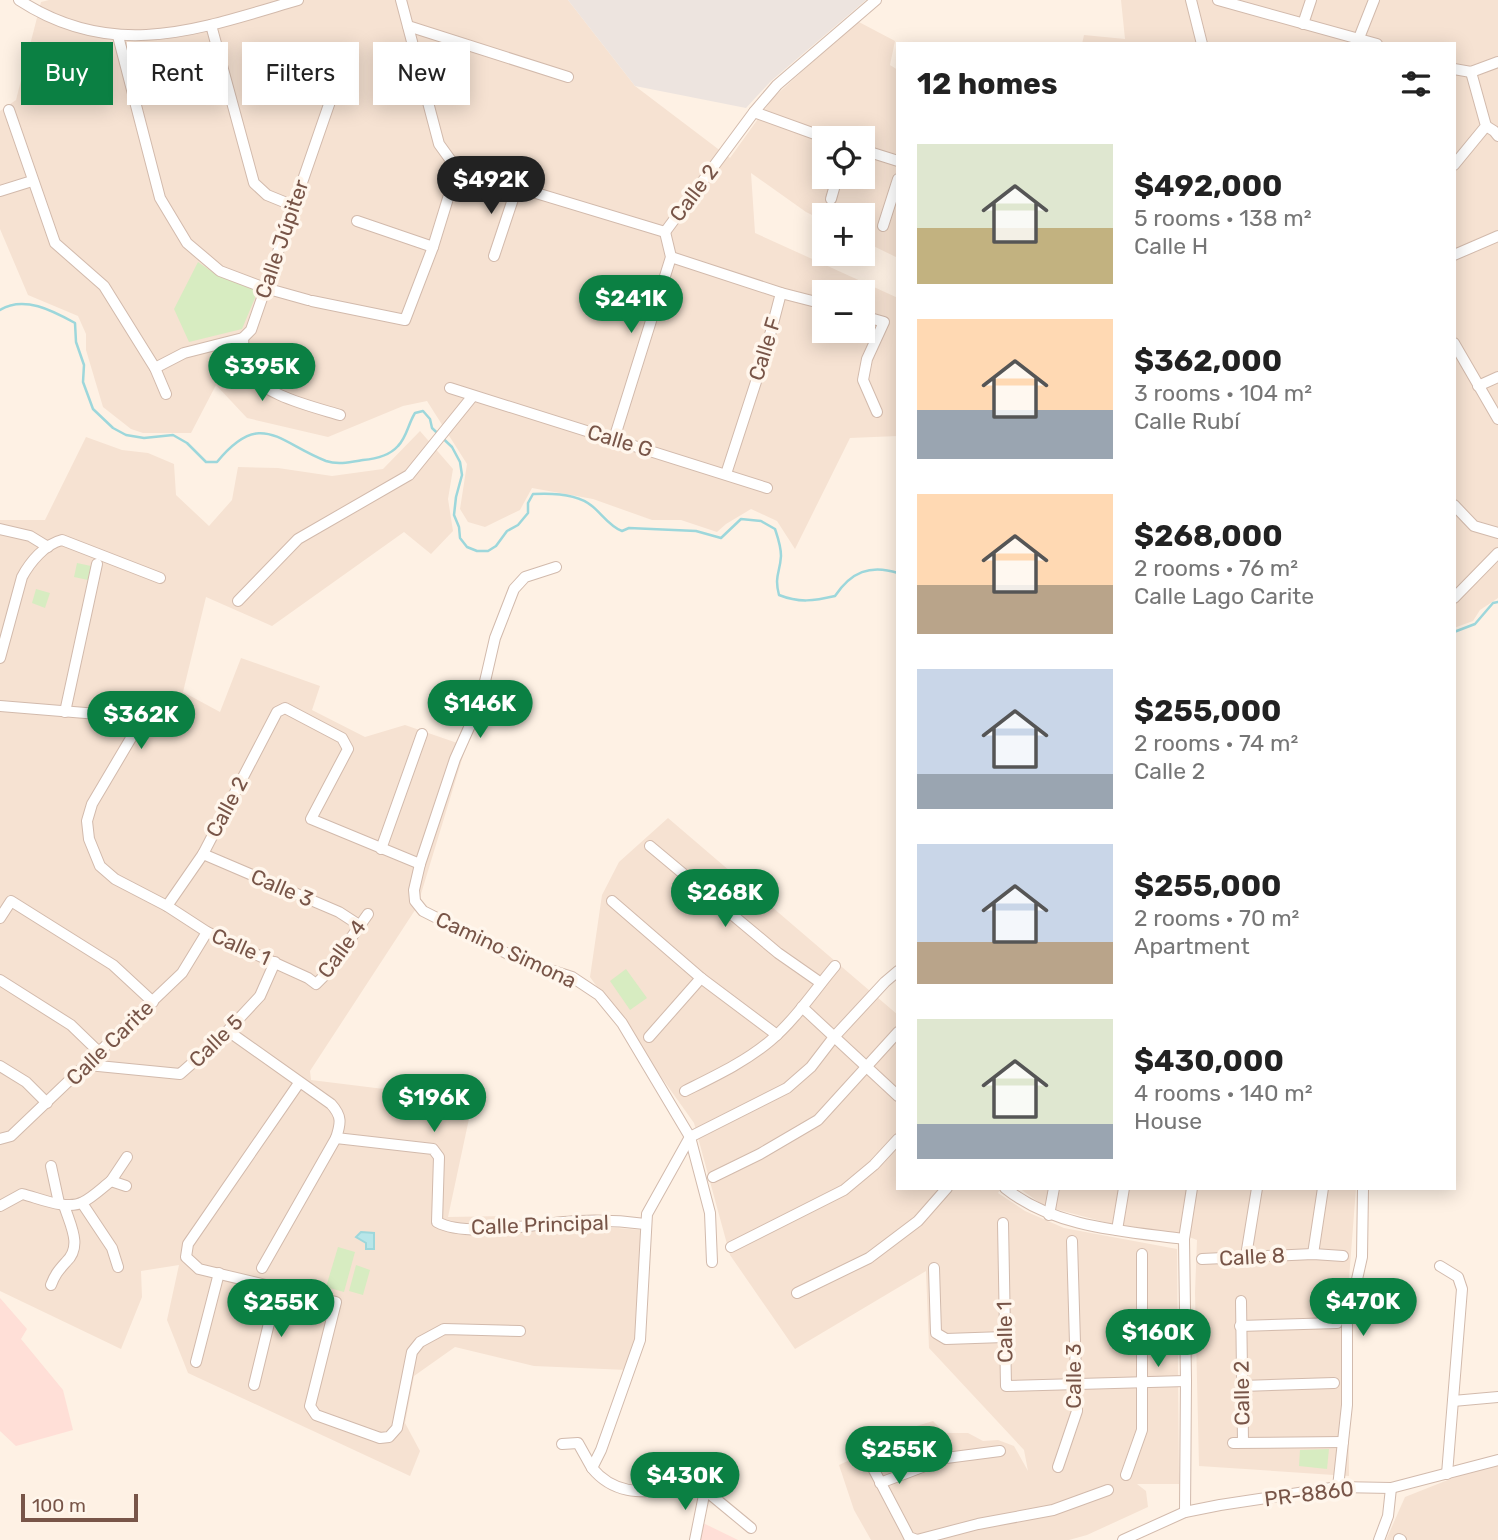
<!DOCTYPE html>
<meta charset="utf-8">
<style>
:root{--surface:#fff;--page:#f6f6f6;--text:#222;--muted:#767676;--accent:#0b8043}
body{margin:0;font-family:Rubik,sans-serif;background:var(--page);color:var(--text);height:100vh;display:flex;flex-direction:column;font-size:26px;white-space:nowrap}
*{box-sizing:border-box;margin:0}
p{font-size:23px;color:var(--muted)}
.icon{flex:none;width:38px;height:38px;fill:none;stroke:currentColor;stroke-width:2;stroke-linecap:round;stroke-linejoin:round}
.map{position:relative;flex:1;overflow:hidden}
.sheet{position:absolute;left:896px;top:42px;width:560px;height:1148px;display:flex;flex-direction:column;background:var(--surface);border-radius:0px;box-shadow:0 4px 18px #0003}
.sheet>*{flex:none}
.hud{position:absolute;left:21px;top:42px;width:665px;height:63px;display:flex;gap:14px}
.controls{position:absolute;left:812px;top:126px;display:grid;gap:14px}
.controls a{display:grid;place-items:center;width:63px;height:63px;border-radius:0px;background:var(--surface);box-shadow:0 4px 18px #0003;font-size:35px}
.scale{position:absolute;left:21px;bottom:18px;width:117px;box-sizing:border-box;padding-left:7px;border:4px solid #785548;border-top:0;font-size:19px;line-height:24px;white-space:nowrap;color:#785548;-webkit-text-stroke:5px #fff6ec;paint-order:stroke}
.price{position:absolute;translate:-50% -60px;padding:0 16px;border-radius:24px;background:var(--accent);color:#fff;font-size:23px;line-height:46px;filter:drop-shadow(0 2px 4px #0008)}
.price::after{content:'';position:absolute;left:50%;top:42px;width:21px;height:16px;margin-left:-10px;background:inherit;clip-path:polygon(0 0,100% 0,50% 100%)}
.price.selected{background:#222;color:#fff}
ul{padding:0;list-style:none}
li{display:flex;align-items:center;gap:21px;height:175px;padding:0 21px}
li span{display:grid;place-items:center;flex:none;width:196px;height:140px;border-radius:0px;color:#555}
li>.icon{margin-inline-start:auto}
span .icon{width:84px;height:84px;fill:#fffc;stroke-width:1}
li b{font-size:30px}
h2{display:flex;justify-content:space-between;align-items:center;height:84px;padding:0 21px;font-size:30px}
.tag{padding:0 24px;border-radius:0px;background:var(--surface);box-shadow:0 4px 18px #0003;font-size:24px;line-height:63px}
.tag.selected{background:var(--accent);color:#fff}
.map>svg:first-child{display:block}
.residential{fill:#f6e2d2;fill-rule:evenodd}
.commercial{fill:#ffdfd7}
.industrial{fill:#ede4df}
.green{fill:#d7ecc1}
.water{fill:#b7e6e9;stroke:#9dd7db;stroke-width:2}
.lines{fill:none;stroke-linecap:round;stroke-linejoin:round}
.stream{stroke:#9dd7db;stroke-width:2.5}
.minor-casing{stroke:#d2baac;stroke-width:12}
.minor{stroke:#fff;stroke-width:10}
.labels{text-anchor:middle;stroke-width:7;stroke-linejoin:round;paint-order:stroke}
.street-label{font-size:21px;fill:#785548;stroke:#fff6ec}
</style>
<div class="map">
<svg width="1498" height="1540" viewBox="0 0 1498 1540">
<rect width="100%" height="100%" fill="#fef1e4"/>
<!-- residential -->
<g class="residential">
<path d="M49 0H568L635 86 730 158 773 98 857 21 895 41 890 65 898 70V258L863 241V215H824V221L806 212 751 173 755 233 898 298V436L850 438 795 549 777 521 751 509 726 524 717 532 681 520H652L593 499 532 488 520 510 485 527 468 522 460 509 467 464 427 401 403 406 328 437 247 418 216 385 191 433H143L131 429 103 407 86 350V334L78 316 28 295 0 229V111L16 100 41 2ZM824 138H863V177H824ZM824 292H863V331H824Z"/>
<polygon points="1121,0 1498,0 1498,598 1480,610 1473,621 1454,628 1454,44 1082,44 1084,35 1125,39"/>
<polygon points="420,431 453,469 448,499 453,531 431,554 404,532 272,626 206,597 183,692 220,712 241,658 320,686 312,710 365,737 405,725 466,746 417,907 310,1071 311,1080 473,1100 448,1217 506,1216 506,1236 526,1231 562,1227 618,1228 641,1230 636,1338 627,1370 534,1366 455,1347 414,1376 405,1423 420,1451 410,1476 188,1373 167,1320 179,1265 141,1271 142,1297 121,1349 0,1291 0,520 45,520 86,437 122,450 148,453 174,464 176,495 209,526 232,500 238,467 278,468 332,476 383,469"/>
<polygon points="668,818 898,1015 898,1188 1001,1188 998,1193 1025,1211 1064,1228 1177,1249 1179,1484 1137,1484 1146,1491 1148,1507 1087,1535 1069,1540 871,1540 854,1510 839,1465 861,1455 859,1448 884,1436 933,1421 945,1433 968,1433 983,1441 998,1440 1014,1446 1028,1471 1024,1450 929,1348 926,1271 795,1349 730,1255 694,1123 590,977 602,895 619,862"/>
<polygon points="1019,1188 1356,1188 1348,1292 1349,1476 1199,1466 1195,1293 1197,1240 1181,1234 1108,1223 1044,1206"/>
<polygon points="1498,1460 1498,1540 1386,1540 1405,1497"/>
</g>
<!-- commercial -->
<g class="commercial">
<polygon points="0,1298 27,1329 21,1339 63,1390 73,1430 16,1446 0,1431"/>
<polygon points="699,1521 738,1540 696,1540"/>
</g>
<!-- industrial -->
<polygon class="industrial" points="568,0 866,0 771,81 746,108 635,86"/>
<!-- green -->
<g class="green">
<polygon points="198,262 211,271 254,287 257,293 242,329 189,342 174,309"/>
<polygon points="77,563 91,566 88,580 74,577"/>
<polygon points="36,589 50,593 45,608 32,603"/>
<polygon points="626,969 647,998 630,1010 610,981"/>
<polygon points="338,1247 355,1252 344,1292 326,1287"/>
<polygon points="356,1265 370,1270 363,1295 349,1291"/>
<polygon points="1329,1449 1327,1469 1299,1466 1300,1450"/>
</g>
<!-- water -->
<polygon class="water" points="361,1232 374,1233 374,1249 366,1249 366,1243 356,1237"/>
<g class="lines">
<!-- stream -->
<g class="stream">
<path d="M0 310C24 295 53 311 75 323L76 342 84 365 83 382 93 409 113 428 126 435 144 438 173 435 187 443 206 462H217C261 408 279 443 326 461 338 465 351 462 363 460 376 459 389 456 398 446 407 437 408 424 415 413L423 411 430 419 432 428 452 447 460 462 462 475 456 497 454 515 459 527 460 538 467 547 477 551H488L496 546 507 531 518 525 528 513V503L533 494C551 493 578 494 592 506 602 514 610 527 622 531L629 528 696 531 721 538 741 519 761 521 775 529C778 538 781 546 781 556 780 573 774 576 779 595 799 603 814 601 835 596 851 572 870 564 898 573"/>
<polyline points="1454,632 1475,624 1493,603 1498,602"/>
</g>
<!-- minor casing -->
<g class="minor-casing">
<g id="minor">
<path d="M19 0C114 62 199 29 298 0"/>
<polyline points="401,0 439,144 457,169 665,232"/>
<polyline points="1191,0 1202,44"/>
<polyline points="1218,0 1377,44"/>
<polyline points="1303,24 1311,0"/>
<polyline points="211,25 254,183 267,195 294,206"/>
<polyline points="408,26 568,77"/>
<polyline points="118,36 160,198 187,243 220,271 265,288 308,300"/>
<polyline points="1359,38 1374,0"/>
<polyline points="1454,69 1471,72 1498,62"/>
<polyline points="9,110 55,243 104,286 155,368 166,394"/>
<polyline points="754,112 826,138"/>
<polyline points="1486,126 1494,131 1498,136"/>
<polyline points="863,150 898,161"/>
<polyline points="824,152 820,171 824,175"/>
<polyline points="1454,165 1486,126 1471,72"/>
<polyline points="826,177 835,185 831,199"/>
<polyline points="0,191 32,181"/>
<polyline points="357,221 433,247"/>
<polyline points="883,226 898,179"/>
<polyline points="665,232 754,112 777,85 876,0"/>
<polyline points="1454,255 1498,236"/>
<polyline points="494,256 517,187"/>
<polyline points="671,257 781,293 824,304"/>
<polyline points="312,301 405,320 433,247 457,169"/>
<polyline points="863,316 884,322 867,359 863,380 877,412"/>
<path d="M243 338C244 346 242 358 245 366 256 394 314 407 340 415"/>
<polyline points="1454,343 1498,419"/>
<polyline points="155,368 184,353 243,338 251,330 334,90"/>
<polyline points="1478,386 1498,377"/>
<polyline points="450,388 767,488"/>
<polyline points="614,439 671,257 665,232"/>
<polyline points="726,474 765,354 781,293"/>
<polyline points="1454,505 1474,526 1498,533"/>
<polyline points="0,529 30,536 48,547"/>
<polyline points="556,567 525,577 514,589 495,638 480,703 455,759 420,864 414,890 415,901 423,911 522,961 572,977 599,995 622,1023 690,1137 710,1213 712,1262"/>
<polyline points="1454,598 1498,553"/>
<polyline points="238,601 298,539 409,475 472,397"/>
<path d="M0 658 22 577C30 562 45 544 62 540L160 578"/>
<polyline points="0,706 122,716 134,723 134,733 92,804 87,821 89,839 100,866 115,879 167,906 207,932 308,978 316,984 324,976 368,914"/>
<polyline points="65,712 97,564"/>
<polyline points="650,846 778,953 821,983"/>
<polyline points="381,849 422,734"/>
<polyline points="203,854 339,912 359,925"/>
<polyline points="612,901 701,978 777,1035"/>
<polyline points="167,906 203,854 277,712 285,708 342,738 348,749 311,819 420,864"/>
<polyline points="0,918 11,901 113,965 153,1002"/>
<polyline points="0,980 71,1025 100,1053"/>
<polyline points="802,1007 898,1096"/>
<path d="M228 1031 331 1104C342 1116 341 1123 336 1138L262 1268"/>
<polyline points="649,1037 701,978"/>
<polyline points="88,1065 180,1074 221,1038 260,996 275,962"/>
<polyline points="0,1066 26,1082 47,1103"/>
<polyline points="299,1083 188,1244 186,1257 199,1269 336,1302 310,1406 316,1415 380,1438 389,1437 397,1428 412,1352 420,1342 444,1329 520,1331"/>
<path d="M685 1091C715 1076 745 1062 770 1041 795 1020 814 991 835 966"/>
<path d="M336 1138 433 1149 439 1157 437 1222C468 1239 541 1222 579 1221 601 1220 623 1221 645 1224"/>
<polyline points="0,1139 11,1136 182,973 207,932"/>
<polyline points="51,1166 59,1203"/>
<polyline points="713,1177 760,1154 818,1120 898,1032"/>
<polyline points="111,1181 127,1157"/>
<path d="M1005 1188C1055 1228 1123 1231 1184 1239"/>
<polyline points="82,1203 112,1248 118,1267"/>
<path d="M0 1206 22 1194C39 1198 67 1211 83 1202 93 1197 102 1188 111 1181L126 1186"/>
<polyline points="1049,1215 1054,1188"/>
<polyline points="1003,1223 1006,1386 1186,1381"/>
<polyline points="1117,1230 1124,1188"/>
<polyline points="731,1247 844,1190 874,1165 898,1139"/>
<polyline points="1313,1254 1323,1188"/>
<polyline points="1246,1256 1257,1188"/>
<polyline points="1202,1259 1313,1254 1343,1256"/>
<polyline points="1440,1266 1458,1277 1462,1289 1447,1474"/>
<polyline points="934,1268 936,1333 946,1339 1004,1337"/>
<path d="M51 1285C55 1274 59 1270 66 1262 83 1246 70 1225 64 1205"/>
<polyline points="797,1293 869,1258 918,1221 947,1188"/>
<polyline points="1241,1301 1243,1442"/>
<polyline points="1240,1326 1337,1323"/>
<polyline points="196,1362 219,1273"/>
<polyline points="254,1385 278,1286"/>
<polyline points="1242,1386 1334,1383"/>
<polyline points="1453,1401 1498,1397"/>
<polyline points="1233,1443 1343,1442"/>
<polyline points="562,1444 578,1443 592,1468"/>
<polyline points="864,1451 906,1531 909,1537 917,1540"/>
<polyline points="1058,1467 1077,1411 1072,1241"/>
<polyline points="1126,1475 1142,1430 1142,1254"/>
<polyline points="880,1483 946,1458 1000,1451"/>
<polyline points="1338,1487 1347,1405 1347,1324 1362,1257 1363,1188"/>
<path d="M705 1490C665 1485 623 1506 592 1468L601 1450 640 1340 647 1214 690 1137 787 1088 811 1067 834 1037 885 982 898 971"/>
<polyline points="705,1490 751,1528"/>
<polyline points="1185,1512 1186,1381 1184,1239 1192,1188"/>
<polyline points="1399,1539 1401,1540"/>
<polyline points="695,1540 705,1490"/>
<polyline points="917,1540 978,1524 1053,1510 1108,1490"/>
<polyline points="1123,1540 1185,1512 1220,1505 1338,1487 1391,1488 1498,1460"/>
<polyline points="1379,1540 1388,1516 1391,1488"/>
</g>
</g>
<!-- minor -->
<use href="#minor" class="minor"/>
</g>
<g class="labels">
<!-- street labels -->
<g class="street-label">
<text transform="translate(694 193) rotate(-53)" y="7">Calle 2</text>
<text transform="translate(282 239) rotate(-71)" y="7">Calle Júpiter</text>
<text transform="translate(765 349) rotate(-73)" y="7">Calle F</text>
<text transform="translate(620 441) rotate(17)" y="7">Calle G</text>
<text transform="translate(227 807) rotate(-62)" y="7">Calle 2</text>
<text transform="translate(282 888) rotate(23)" y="7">Calle 3</text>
<text transform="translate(241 947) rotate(24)" y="7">Calle 1</text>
<text transform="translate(342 949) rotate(-54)" y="7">Calle 4</text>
<text transform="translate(506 950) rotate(25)" y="7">Camino Simona</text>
<text transform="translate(216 1041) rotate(-44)" y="7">Calle 5</text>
<text transform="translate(110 1043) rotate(-44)" y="7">Calle Carite</text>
<text transform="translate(540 1225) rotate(-2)" y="7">Calle Principal</text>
<text transform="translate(1252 1257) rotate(-3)" y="7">Calle 8</text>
<text transform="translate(1005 1332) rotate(-91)" y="7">Calle 1</text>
<text transform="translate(1074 1376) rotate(-90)" y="7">Calle 3</text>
<text transform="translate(1242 1393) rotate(-91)" y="7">Calle 2</text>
<text transform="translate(1309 1494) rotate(-7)" y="7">PR-8860</text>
</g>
</g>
</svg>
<div class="controls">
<a><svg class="icon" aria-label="locate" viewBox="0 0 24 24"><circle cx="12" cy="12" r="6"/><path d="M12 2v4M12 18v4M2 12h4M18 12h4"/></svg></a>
<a>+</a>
<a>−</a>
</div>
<div class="scale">100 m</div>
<b class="price selected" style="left:491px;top:216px">$492K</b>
<b class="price" style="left:631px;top:335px">$241K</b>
<b class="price" style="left:262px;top:403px">$395K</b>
<b class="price" style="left:480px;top:740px">$146K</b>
<b class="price" style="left:141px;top:751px">$362K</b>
<b class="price" style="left:725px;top:929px">$268K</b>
<b class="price" style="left:434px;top:1134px">$196K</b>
<b class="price" style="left:1363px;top:1338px">$470K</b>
<b class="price" style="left:281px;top:1339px">$255K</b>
<b class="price" style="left:1158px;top:1369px">$160K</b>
<b class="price" style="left:899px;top:1486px">$255K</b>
<b class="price" style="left:685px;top:1512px">$430K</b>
<div class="hud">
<a class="tag selected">Buy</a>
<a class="tag">Rent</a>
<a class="tag">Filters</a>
<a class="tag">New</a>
</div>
<section class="sheet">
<h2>12 homes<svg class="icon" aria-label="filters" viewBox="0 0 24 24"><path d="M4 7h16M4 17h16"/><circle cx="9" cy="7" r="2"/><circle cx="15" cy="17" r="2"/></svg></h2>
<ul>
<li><span style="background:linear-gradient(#dfe7d0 60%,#c2b280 0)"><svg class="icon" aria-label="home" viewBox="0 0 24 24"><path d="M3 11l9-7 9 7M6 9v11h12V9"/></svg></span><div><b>$492,000</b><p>5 rooms · 138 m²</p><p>Calle H</p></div></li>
<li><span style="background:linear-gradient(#ffd9b3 65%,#9aa5b1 0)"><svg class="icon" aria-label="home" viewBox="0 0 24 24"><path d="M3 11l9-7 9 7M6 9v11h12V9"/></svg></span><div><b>$362,000</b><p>3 rooms · 104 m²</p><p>Calle Rubí</p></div></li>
<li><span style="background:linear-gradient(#ffd9b3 65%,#b9a48a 0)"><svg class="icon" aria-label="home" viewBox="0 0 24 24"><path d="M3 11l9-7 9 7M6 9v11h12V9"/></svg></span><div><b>$268,000</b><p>2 rooms · 76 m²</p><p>Calle Lago Carite</p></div></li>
<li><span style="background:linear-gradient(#c9d6e8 75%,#9aa5b1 0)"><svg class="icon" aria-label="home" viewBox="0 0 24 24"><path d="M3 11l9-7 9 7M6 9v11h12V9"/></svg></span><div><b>$255,000</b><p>2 rooms · 74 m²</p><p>Calle 2</p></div></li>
<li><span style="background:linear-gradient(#c9d6e8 70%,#b9a48a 0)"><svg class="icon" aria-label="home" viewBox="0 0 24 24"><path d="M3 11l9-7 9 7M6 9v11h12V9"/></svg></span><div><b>$255,000</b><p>2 rooms · 70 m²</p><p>Apartment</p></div></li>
<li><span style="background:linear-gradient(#dfe7d0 75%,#9aa5b1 0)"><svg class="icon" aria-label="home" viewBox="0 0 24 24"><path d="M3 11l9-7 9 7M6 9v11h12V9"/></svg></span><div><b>$430,000</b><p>4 rooms · 140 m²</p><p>House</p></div></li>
</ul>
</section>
</div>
